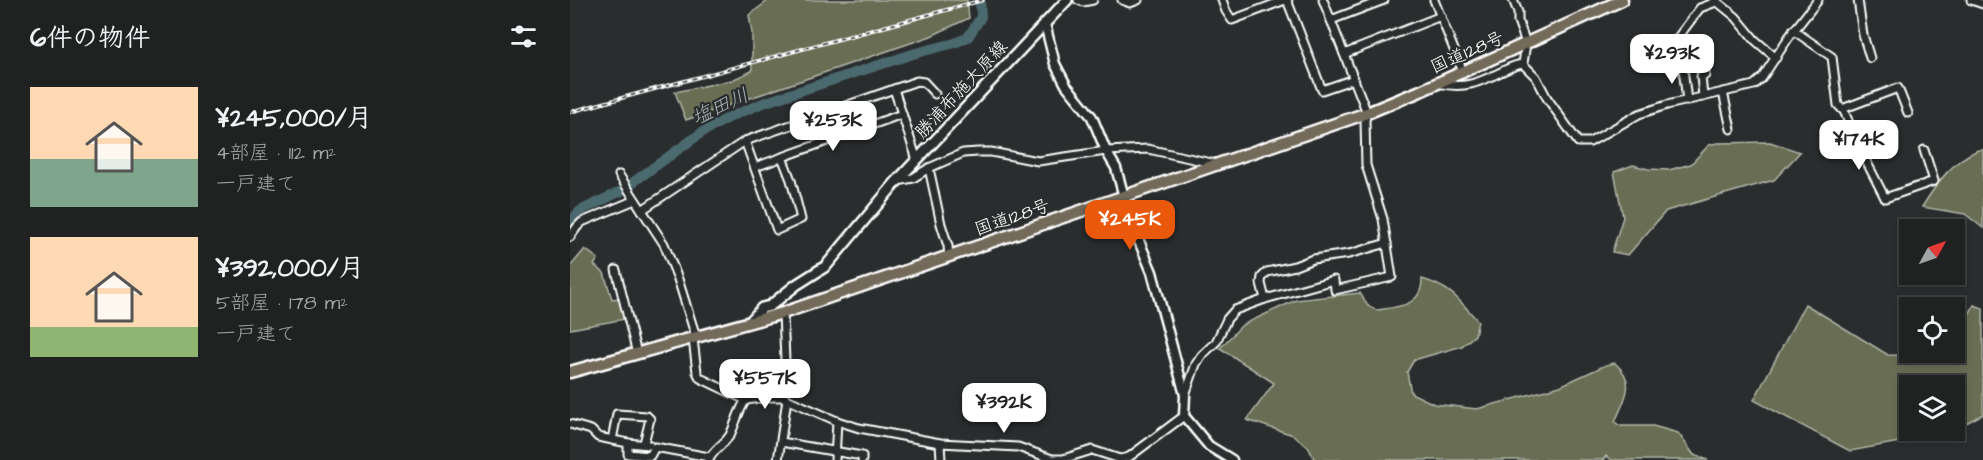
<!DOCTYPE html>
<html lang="ja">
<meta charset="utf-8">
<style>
:root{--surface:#202222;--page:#2d2f2f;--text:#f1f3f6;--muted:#a2a4a5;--line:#3d3f40;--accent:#ea580c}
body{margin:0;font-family:"Architects Daughter","Klee One",sans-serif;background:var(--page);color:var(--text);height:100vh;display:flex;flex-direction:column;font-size:22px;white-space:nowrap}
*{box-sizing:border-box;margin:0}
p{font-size:20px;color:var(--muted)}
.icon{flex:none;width:33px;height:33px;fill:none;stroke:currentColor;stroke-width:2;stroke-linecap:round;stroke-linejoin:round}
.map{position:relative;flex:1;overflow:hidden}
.side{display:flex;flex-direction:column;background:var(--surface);width:570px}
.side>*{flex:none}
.needle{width:39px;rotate:50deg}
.fabs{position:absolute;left:1329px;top:219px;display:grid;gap:12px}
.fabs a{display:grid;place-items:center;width:66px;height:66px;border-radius:0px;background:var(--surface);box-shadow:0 3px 9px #0003,0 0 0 2px var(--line);font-size:30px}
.price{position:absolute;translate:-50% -51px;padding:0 14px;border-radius:12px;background:#fff;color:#222;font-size:20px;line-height:39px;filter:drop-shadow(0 2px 3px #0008)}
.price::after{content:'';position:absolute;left:50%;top:36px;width:18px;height:14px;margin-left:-9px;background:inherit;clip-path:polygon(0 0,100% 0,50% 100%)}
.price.selected{background:var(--accent);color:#fff}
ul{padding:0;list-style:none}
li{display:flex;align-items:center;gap:18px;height:150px;padding:0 30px}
li span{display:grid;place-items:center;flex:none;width:168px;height:120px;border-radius:0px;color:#555}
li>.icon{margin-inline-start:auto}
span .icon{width:72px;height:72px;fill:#fffc;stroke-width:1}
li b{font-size:26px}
h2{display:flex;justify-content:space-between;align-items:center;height:72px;padding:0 30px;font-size:26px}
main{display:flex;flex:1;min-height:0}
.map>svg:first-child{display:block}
.green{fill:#676d53;stroke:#b3b6a9;stroke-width:1.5}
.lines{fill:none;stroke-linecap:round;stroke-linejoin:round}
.river{stroke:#4c6a70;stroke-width:10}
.minor-casing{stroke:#fff;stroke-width:11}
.tertiary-casing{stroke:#fff;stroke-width:13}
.secondary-casing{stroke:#fff;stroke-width:14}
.trunk-casing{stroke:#fff;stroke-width:15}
.minor{stroke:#2a2d2e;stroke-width:7}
.tertiary{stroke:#2a2d2e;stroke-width:8}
.secondary{stroke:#2a2d2e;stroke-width:9}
.trunk{stroke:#736b5a;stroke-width:10}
.rail-casing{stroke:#fff;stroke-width:4}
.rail{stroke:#2a2d2e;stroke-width:1.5;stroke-dasharray:4.5;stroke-linecap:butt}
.labels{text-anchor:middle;stroke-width:4.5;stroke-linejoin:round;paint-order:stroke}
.street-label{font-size:18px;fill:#fff;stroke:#2a2d2e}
.water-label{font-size:20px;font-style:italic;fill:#a6b4b8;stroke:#2a2d2e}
</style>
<main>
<section class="side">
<h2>6件の物件<svg class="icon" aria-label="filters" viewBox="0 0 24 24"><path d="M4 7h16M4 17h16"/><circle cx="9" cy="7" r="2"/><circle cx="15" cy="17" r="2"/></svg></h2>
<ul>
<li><span style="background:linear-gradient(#ffd9b3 60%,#7fa58c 0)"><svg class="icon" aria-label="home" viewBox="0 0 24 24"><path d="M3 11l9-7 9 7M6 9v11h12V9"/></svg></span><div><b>¥245,000/月</b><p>4部屋 · 112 m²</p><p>一戸建て</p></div></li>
<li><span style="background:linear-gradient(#ffd9b3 75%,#8fb573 0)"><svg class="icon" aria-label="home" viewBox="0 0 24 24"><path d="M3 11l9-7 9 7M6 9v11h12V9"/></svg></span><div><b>¥392,000/月</b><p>5部屋 · 178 m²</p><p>一戸建て</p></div></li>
</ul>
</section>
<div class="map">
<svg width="1413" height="460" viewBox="0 0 1413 460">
<rect width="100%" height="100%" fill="#2a2d2e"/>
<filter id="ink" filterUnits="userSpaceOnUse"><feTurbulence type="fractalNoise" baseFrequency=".0167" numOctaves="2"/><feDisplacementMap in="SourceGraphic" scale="12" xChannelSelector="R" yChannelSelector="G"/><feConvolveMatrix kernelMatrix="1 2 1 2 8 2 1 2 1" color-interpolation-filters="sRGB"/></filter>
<g filter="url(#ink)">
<!-- green -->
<g class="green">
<polygon points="199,0 397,0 399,18 361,36 116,120 105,92 162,80 182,71 182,33 179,15"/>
<polygon points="1200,142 1230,152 1204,180 1096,211 1058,255 1042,252 1053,217 1044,172 1063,165 1078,169 1099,170 1121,164 1139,145 1147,143"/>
<path d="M1408 150H1413V228L1395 214 1352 207C1367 183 1382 161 1408 150Z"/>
<polygon points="15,249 28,259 24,265 34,273 42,299 49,298 55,319 0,329 0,267"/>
<path d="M852 279C882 288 888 299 908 321L905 335 892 346 844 360 837 372 841 393 864 404 907 409 990 386 1036 365 1045 363C1068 383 1054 399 1045 422L1050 426H1083L1108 433 1124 455 1138 460H1042L1036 456 1033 460H745L738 447 723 435 677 420 704 383 650 348 672 325 726 300 790 293 798 306 806 310C827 307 852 307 852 279Z"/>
<polygon points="1235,304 1318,355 1376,357 1378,353 1384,352 1385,341 1404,305 1413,308 1413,414 1385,429 1384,386 1340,386 1340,430 1380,431 1373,434 1280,451 1184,400"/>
</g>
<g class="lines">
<!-- river -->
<polyline class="river" points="0,222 10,211 51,191 134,131 162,116 193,103 269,78 346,53 385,43 398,37 411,17 410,0"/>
<!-- minor casing -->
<g class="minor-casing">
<g id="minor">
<polyline points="508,0 513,2 523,0"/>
<polyline points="552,0 560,3 568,0"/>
<polyline points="652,0 656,11 662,20 715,0"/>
<polyline points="717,0 752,90 784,79"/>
<polyline points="864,0 893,72"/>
<polyline points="943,0 948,12 948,21 956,43 953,64 966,77 977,98 1008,142 1020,142 1069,114 1097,105 1184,85 1192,78 1219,37 1248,0"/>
<polyline points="1145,0 1166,17 1185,40 1206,58"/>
<polyline points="1288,0 1293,35 1300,58"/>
<polyline points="1401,0 1413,4"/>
<polyline points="761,20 814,0"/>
<polyline points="1223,30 1262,57 1268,105 1274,111 1290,149 1315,198 1364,181 1354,150"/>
<polyline points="1106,40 1130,8 1146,2"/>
<polyline points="774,54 871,16"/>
<polyline points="1113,68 1117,101"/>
<path d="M868 83C895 90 910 82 935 70 941 67 945 65 953 64"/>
<polyline points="324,89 347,160"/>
<polyline points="1153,92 1161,129"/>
<polyline points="1133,97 1131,76 1135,75 1134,64"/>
<polyline points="1272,109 1328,88 1338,113"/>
<polyline points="175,141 207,230 231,219 221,180 212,157"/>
<polyline points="185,167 332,114"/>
<polyline points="359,168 371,224 378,246 379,257"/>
<polyline points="49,175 94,244 108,279 126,337"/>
<polyline points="328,181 343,178 359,168 393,153 408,152 421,152 468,161 536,151 578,149 646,164"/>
<polyline points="72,210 175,141 347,81 354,82 365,94"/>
<polyline points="0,237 7,227 12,222 65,200"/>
<polyline points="46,270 67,354"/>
<polyline points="695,299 691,283 692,277 697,272 725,266 743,259 779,254 817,243"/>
<polyline points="123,339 127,372 130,378 176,400 198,397 212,397 267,421 289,428 370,443 448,447 482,459 493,459 522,450 550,459 559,457 614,416"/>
<polyline points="615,395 626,364 632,355 646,342 657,319 665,310 695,299 764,280 765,290 822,277 813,219 796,165 795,120 797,113 753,0"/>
<polyline points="212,397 216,384 213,313"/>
<polyline points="0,424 21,430 28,437 58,443 58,454 80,456 85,447 139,457"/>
<polyline points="42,440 47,414 77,416 80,419 74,443"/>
<polyline points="211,442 292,456 292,460"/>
<polyline points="58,443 79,445"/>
<polyline points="370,443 371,460"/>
<path d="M139 460C143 449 154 445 160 435 166 423 168 411 176 400"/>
<polyline points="208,460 217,399"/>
<polyline points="265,460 267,421"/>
</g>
</g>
<!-- tertiary casing -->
<g class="tertiary-casing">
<polyline id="tertiary" points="475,24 485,64 496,85 522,117 536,151 546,168 561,222 582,272 615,395 614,416 639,446 662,460"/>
</g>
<!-- secondary casing -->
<g class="secondary-casing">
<polyline id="secondary" points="180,322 192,308 200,306 226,285 256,266 327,181 497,0"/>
</g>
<!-- trunk casing -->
<g class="trunk-casing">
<polyline id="trunk" points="0,372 213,313 797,113 848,92 1052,0"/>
</g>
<!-- minor -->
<use href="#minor" class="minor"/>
<!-- tertiary -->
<use href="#tertiary" class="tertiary"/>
<!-- secondary -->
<use href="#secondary" class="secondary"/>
<!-- trunk -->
<use href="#trunk" class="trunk"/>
<!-- rail casing -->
<g class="rail-casing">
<polyline id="rail" points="0,112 413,0"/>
</g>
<!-- rail -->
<use href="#rail" class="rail"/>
</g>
</g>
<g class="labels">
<!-- street labels -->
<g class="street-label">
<text transform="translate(897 52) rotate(-24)" y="6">国道128号</text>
<text transform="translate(391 89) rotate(-47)" y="6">勝浦布施大原線</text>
<text transform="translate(442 217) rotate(-19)" y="6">国道128号</text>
</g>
<!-- water labels -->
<g class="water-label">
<text transform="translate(150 106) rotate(-25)" y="7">塩田川</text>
</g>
</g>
</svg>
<div class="fabs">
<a><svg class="needle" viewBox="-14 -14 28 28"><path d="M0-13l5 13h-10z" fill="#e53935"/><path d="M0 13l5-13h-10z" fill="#a2a4a5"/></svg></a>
<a><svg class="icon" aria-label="locate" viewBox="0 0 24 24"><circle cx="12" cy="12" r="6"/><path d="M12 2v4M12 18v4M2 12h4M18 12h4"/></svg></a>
<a><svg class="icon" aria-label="layers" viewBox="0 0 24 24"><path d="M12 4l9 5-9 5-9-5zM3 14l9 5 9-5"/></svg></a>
</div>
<b class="price" style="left:1102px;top:85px">¥293K</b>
<b class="price" style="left:263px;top:152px">¥253K</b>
<b class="price" style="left:1289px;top:171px">¥174K</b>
<b class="price selected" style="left:560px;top:251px">¥245K</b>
<b class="price" style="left:195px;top:410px">¥557K</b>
<b class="price" style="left:434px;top:434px">¥392K</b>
</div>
</main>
